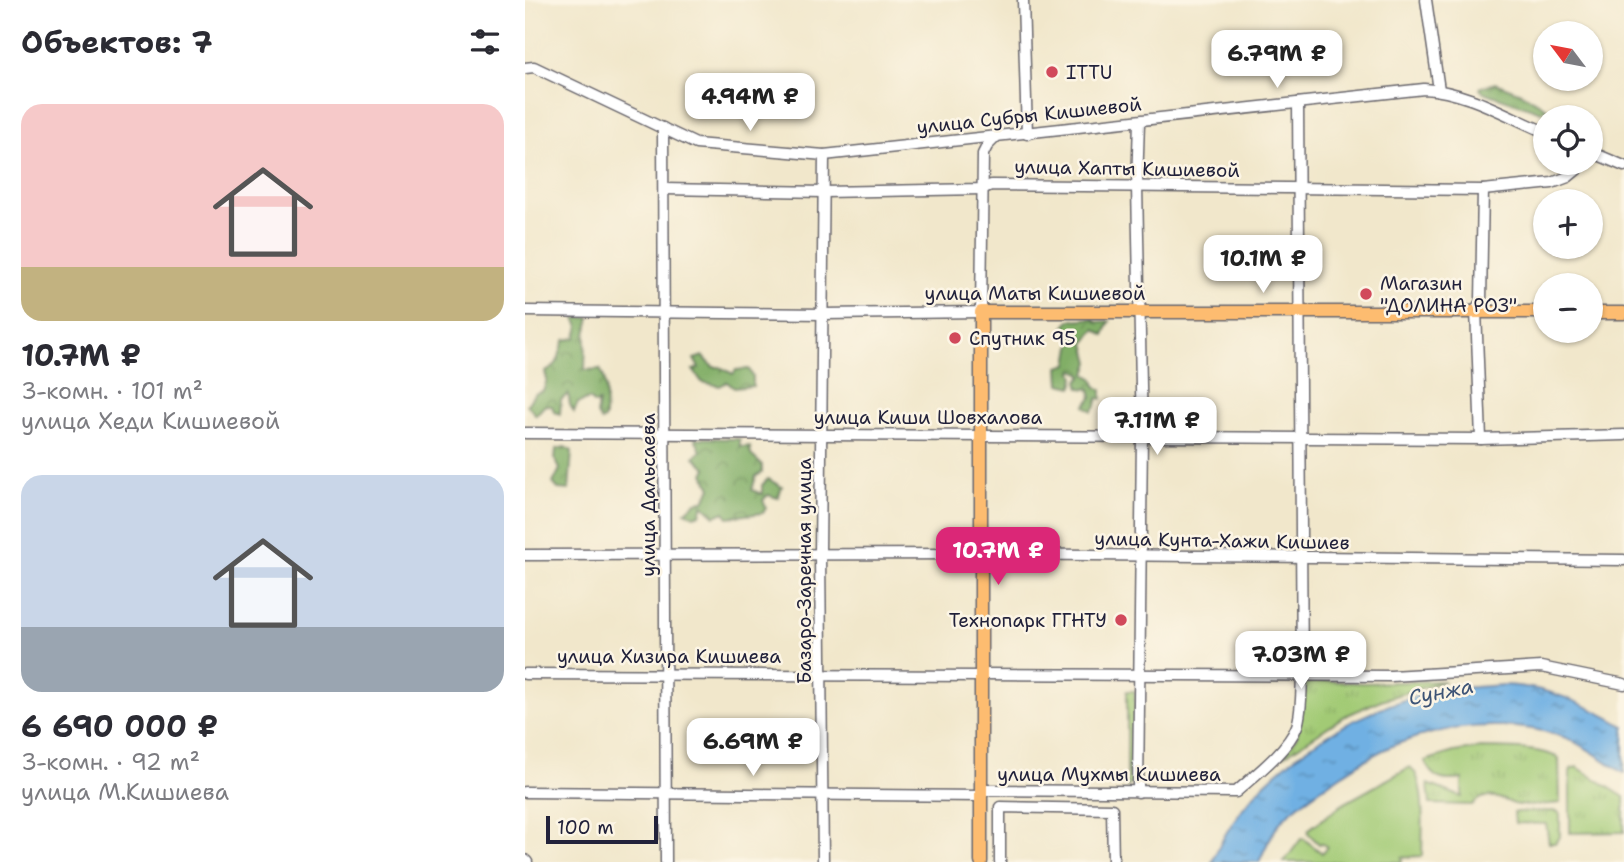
<!DOCTYPE html>
<html lang="ru">
<meta charset="utf-8">
<style>
:root{--surface:#fff;--page:#f2f2f3;--text:#2b2b33;--muted:#7c7c81;--accent:#db2777}
body{margin:0;font-family:"Shantell Sans",sans-serif;background:var(--page);color:var(--text);height:100vh;display:flex;flex-direction:column;font-size:26px;white-space:nowrap}
*{box-sizing:border-box;margin:0}
p{font-size:23px;color:var(--muted)}
.icon{flex:none;width:38px;height:38px;fill:none;stroke:currentColor;stroke-width:2;stroke-linecap:round;stroke-linejoin:round}
.map{position:relative;flex:1;overflow:hidden}
.panel{display:flex;flex-direction:column;background:var(--surface);width:525px}
.panel>*{flex:none}
.needle{width:46px;rotate:302deg}
.tools{position:absolute;left:1008px;top:21px;display:grid;gap:14px}
.tools a{display:grid;place-items:center;width:70px;height:70px;border-radius:50%;background:var(--surface);box-shadow:0 2px 5px #0004;font-size:35px}
.scale{position:absolute;left:21px;bottom:18px;width:112px;box-sizing:border-box;padding-left:7px;border:4px solid #22223b;border-top:0;font-size:19px;line-height:24px;white-space:nowrap;color:#22223b;-webkit-text-stroke:5px #fcf5e5;paint-order:stroke}
.price{position:absolute;translate:-50% -60px;padding:0 16px;border-radius:14px;background:#fff;color:#222;font-size:23px;line-height:46px;filter:drop-shadow(0 2px 4px #0008)}
.price::after{content:'';position:absolute;left:50%;top:42px;width:21px;height:16px;margin-left:-10px;background:inherit;clip-path:polygon(0 0,100% 0,50% 100%)}
.price.on{background:var(--accent);color:#fff}
ul{padding:0;list-style:none}
li{display:grid;align-content:center;gap:14px;height:371px;padding:0 21px}
li span{display:grid;place-items:center;height:217px;border-radius:21px;color:#555}
li>.icon{margin-inline-start:auto}
span .icon{width:126px;height:126px;fill:#fffc;stroke-width:1}
li b{font-size:30px}
h2{display:flex;justify-content:space-between;align-items:center;height:84px;padding:0 21px;font-size:30px}
main{display:flex;flex:1;min-height:0}
.map>svg:first-child{display:block}
.grass{fill:url(#grass-tufts);stroke:#627658;stroke-width:2}
.forest{fill:url(#forest-crowns);stroke:#526850;stroke-width:2}
.park{fill:#a2ca75;stroke:#627658;stroke-width:2}
.water{fill:url(#water-ripples);stroke:#48698f;stroke-width:2}
.lines{fill:none;stroke-linecap:round;stroke-linejoin:round}
.minor-casing{stroke:#6a676d;stroke-width:13}
.major-casing{stroke:#6a676d;stroke-width:15}
.minor{stroke:#fff;stroke-width:10}
.major{stroke:#fdbc70;stroke-width:12}
.poi-dot{fill:#d1495b;stroke:#fcf5e5;stroke-width:2.5}
.labels{text-anchor:middle;stroke-width:5;stroke-linejoin:round;paint-order:stroke}
.poi-label{font-size:19px;fill:#22223b;stroke:#fcf5e5;text-anchor:start}
.street-label{font-size:19px;fill:#22223b;stroke:#fcf5e5}
.water-label{font-size:21px;font-style:italic;fill:#3d5476;stroke:#fcf5e5}
</style>
<main>
<section class="panel">
<h2>Объектов: 7<svg class="icon" aria-label="filters" viewBox="0 0 24 24"><path d="M4 7h16M4 17h16"/><circle cx="9" cy="7" r="2"/><circle cx="15" cy="17" r="2"/></svg></h2>
<ul>
<li><span style="background:linear-gradient(#f6c9c9 75%,#c2b280 0)"><svg class="icon" aria-label="home" viewBox="0 0 24 24"><path d="M3 11l9-7 9 7M6 9v11h12V9"/></svg></span><div><b>10.7M ₽</b><p>3-комн. · 101 m²</p><p>улица Хеди Кишиевой</p></div></li>
<li><span style="background:linear-gradient(#c9d6e8 70%,#9aa5b1 0)"><svg class="icon" aria-label="home" viewBox="0 0 24 24"><path d="M3 11l9-7 9 7M6 9v11h12V9"/></svg></span><div><b>6 690 000 ₽</b><p>3-комн. · 92 m²</p><p>улица М.Кишиева</p></div></li>
</ul>
</section>
<div class="map">
<svg width="1099" height="862" viewBox="0 0 1099 862">
<defs>
<pattern id="grass-tufts" width="24" height="20" patternUnits="userSpaceOnUse" patternTransform="scale(1.75)"><rect width="24" height="20" fill="#a2ca75"/><path d="M3 7l-1-3M5 7V3M7 7l1-3M15 17l-1-3M17 17v-4M19 17l1-3" fill="none" stroke="#8bad66"/></pattern>
<pattern id="forest-crowns" width="20" height="18" patternUnits="userSpaceOnUse" patternTransform="scale(1.75)"><rect width="20" height="18" fill="#81ae66"/><path d="M2 6a3 3 0 1 1 6 0M12 15a3 3 0 1 1 6 0" fill="none" stroke="#698d55"/></pattern>
<pattern id="water-ripples" width="26" height="14" patternUnits="userSpaceOnUse" patternTransform="scale(1.75)"><rect width="26" height="14" fill="#6fb0e3"/><path d="M2 4q2-2 4 0t4 0M15 11q2-2 4 0t4 0" fill="none" stroke="#5b8fb9"/></pattern>
</defs>
<rect width="100%" height="100%" fill="#fcf5e5"/>
<filter id="ink" filterUnits="userSpaceOnUse"><feTurbulence type="fractalNoise" baseFrequency=".0143" numOctaves="2"/><feDisplacementMap in="SourceGraphic" scale="14" xChannelSelector="R" yChannelSelector="G"/><feConvolveMatrix kernelMatrix="1 2 1 2 8 2 1 2 1" color-interpolation-filters="sRGB"/></filter>
<filter id="wash" filterUnits="userSpaceOnUse"><feTurbulence type="fractalNoise" baseFrequency=".00686" numOctaves="4" result="noise"/><feDisplacementMap in="SourceGraphic" scale="28" xChannelSelector="R" yChannelSelector="G"/><feGaussianBlur stdDeviation="1.57" result="paint"/><feColorMatrix in="noise" values="0 0 0 0 0 0 0 0 0 0 0 0 0 0 0 0 0 1.4 0 .05"/><feComposite in="paint" operator="in"/></filter>
<g filter="url(#wash)">
<rect width="100%" height="100%" fill="#f1e7cb"/>
<!-- grass -->
<g class="grass">
<polygon points="787,680 837,683 920,681 856,700 818,717 757,757 772,736 781,684"/>
<polygon points="602,691 610,691 608,782 602,787"/>
<path d="M956 748C981 749 1012 747 1034 758L1035 803C1024 804 998 807 989 804 974 798 961 790 947 805L905 804 903 784 937 797V779C919 782 907 780 900 761L929 752Z"/>
<polygon points="1052,767 1099,797 1099,832 1045,833 1045,772 1046,769"/>
<polygon points="1032,811 1035,814 1035,837 1030,843 1024,843 1021,824 990,823 989,813 992,812"/>
</g>
<!-- forest -->
<g class="forest">
<polygon points="970,83 996,93 1022,108 1016,112 958,92 955,89 956,87"/>
<path d="M65 317 61 335 60 370 75 369C84 383 80 402 80 418L76 421 72 415 74 401 72 404 68 403 65 399 53 403 49 412 45 405 43 394 36 400 35 414 29 412 27 406 20 405 11 415 2 405 9 394 18 391 22 380 20 372C37 365 32 354 40 340L51 338 54 326 50 318Z"/>
<polygon points="569,318 571,322 585,321 579,335 570,329 560,343 565,362 561,374 569,379 571,387 577,390 577,399 573,398 571,406 567,411 560,406 567,397 565,389 555,388 553,381 558,375 550,370 548,372 550,377 548,387 535,384 534,367 543,364 546,346 550,338 556,337 555,333 545,337 539,328 545,320"/>
<polygon points="178,356 188,367 195,367 208,374 211,370 224,369 228,377 228,386 209,388 202,382 195,386 177,382 168,370 174,368 169,359"/>
<polygon points="170,438 215,439 215,447 225,446 226,455 237,465 237,473 231,476 227,490 237,494 237,485 243,479 257,487 253,498 243,495 238,500 241,508 238,513 203,517 199,512 190,516 178,505 175,514 169,516 160,512 171,502 179,501 186,488 179,474 182,468 169,457 176,451"/>
<polygon points="40,447 47,451 44,490 33,489 28,483 35,469 30,459 31,449"/>
</g>
<!-- park -->
<path class="park" d="M885 767C902 779 897 837 897 856L877 857V862H759L776 839H779L797 853 802 847 796 843 794 844 783 833 784 829 818 804Z"/>
<!-- water -->
<path class="water" d="M977 685C1022 686 1060 704 1099 726V773C1078 760 1054 741 1030 734 980 720 920 725 872 744 849 753 828 767 807 781 790 793 772 804 757 820 747 832 740 848 734 862H687C723 772 825 708 918 690 937 687 957 687 977 685Z"/>
</g>
<g filter="url(#ink)">
<g class="lines">
<!-- minor casing -->
<g class="minor-casing">
<g id="minor">
<polyline points="498,0 502,134"/>
<polyline points="901,0 914,90"/>
<path d="M0 68 9 67 171 144 299 155 899 89C941 91 982 116 1020 132"/>
<polyline points="138,128 141,862"/>
<polyline points="1066,152 1099,166"/>
<polyline points="139,189 299,192 457,189 466,185 958,190 1027,183 1043,177 1060,163"/>
<polyline points="0,311 299,314 456,312 458,154 462,146 471,137"/>
<polyline points="0,433 956,439 1099,435"/>
<polyline points="956,439 951,310 956,301 958,190"/>
<polyline points="0,555 456,554 1099,560"/>
<polyline points="0,674 455,676"/>
<polyline points="455,674 866,676 1016,667 1099,684"/>
<path d="M456 790 711 792C730 775 763 750 772 726 777 711 776 692 777 676L773 103"/>
<polyline points="0,792 456,796"/>
<polyline points="613,792 617,436 612,186 614,121"/>
<polyline points="0,860 2,862"/>
<polyline points="298,862 295,555 299,155"/>
<polyline points="475,862 475,807 587,809 588,862"/>
</g>
</g>
<!-- major casing -->
<g class="major-casing">
<g id="major">
<polyline points="1066,313 1099,313"/>
<polyline points="456,862 456,312 1020,312"/>
</g>
</g>
<!-- minor -->
<use href="#minor" class="minor"/>
<!-- major -->
<use href="#major" class="major"/>
</g>
</g>
<!-- markers -->
<g class="poi-dot">
<circle cx="527" cy="72" r="7"/>
<circle cx="841" cy="294" r="7"/>
<circle cx="430" cy="338" r="7"/>
<circle cx="596" cy="620" r="7"/>
</g>
<g class="labels">
<!-- poi labels -->
<g class="poi-label">
<text x="541" y="79">ITTU</text>
<text x="855" y="290">Магазин<tspan x="855" dy="22">"ДОЛИНА РОЗ"</tspan></text>
<text x="444" y="345">Спутник 95</text>
<text x="582" y="627" text-anchor="end">Технопарк ГГНТУ</text>
</g>
<!-- street labels -->
<g class="street-label">
<text transform="translate(504 115) rotate(-6)" y="7">улица Субры Кишиевой</text>
<text transform="translate(602 168) rotate(1)" y="7">улица Хапты Кишиевой</text>
<text x="510" y="300">улица Маты Кишиевой</text>
<text x="403" y="424">улица Киши Шовхалова</text>
<text transform="translate(123 495) rotate(-90)" y="7">улица Дальсаева</text>
<text transform="translate(697 540) rotate(1)" y="7">улица Кунта-Хажи Кишиев</text>
<text transform="translate(279 571) rotate(-90)" y="7">Базаро-Заречная улица</text>
<text x="144" y="663">улица Хизира Кишиева</text>
<text x="584" y="781">улица Мухмы Кишиева</text>
</g>
<!-- water labels -->
<g class="water-label">
<text transform="translate(916 692) rotate(-11)" y="7">Сунжа</text>
</g>
</g>
</svg>
<div class="tools">
<a><svg class="needle" viewBox="-14 -14 28 28"><path d="M0-13l5 13h-10z" fill="#e53935"/><path d="M0 13l5-13h-10z" fill="#7c7c81"/></svg></a>
<a><svg class="icon" aria-label="locate" viewBox="0 0 24 24"><circle cx="12" cy="12" r="6"/><path d="M12 2v4M12 18v4M2 12h4M18 12h4"/></svg></a>
<a>+</a>
<a>−</a>
</div>
<div class="scale">100 m</div>
<b class="price" style="left:752px;top:90px">6.79M ₽</b>
<b class="price" style="left:225px;top:133px">4.94M ₽</b>
<b class="price" style="left:738px;top:295px">10.1M ₽</b>
<b class="price" style="left:632px;top:457px">7.11M ₽</b>
<b class="price on" style="left:473px;top:587px">10.7M ₽</b>
<b class="price" style="left:776px;top:691px">7.03M ₽</b>
<b class="price" style="left:228px;top:778px">6.69M ₽</b>
</div>
</main>
